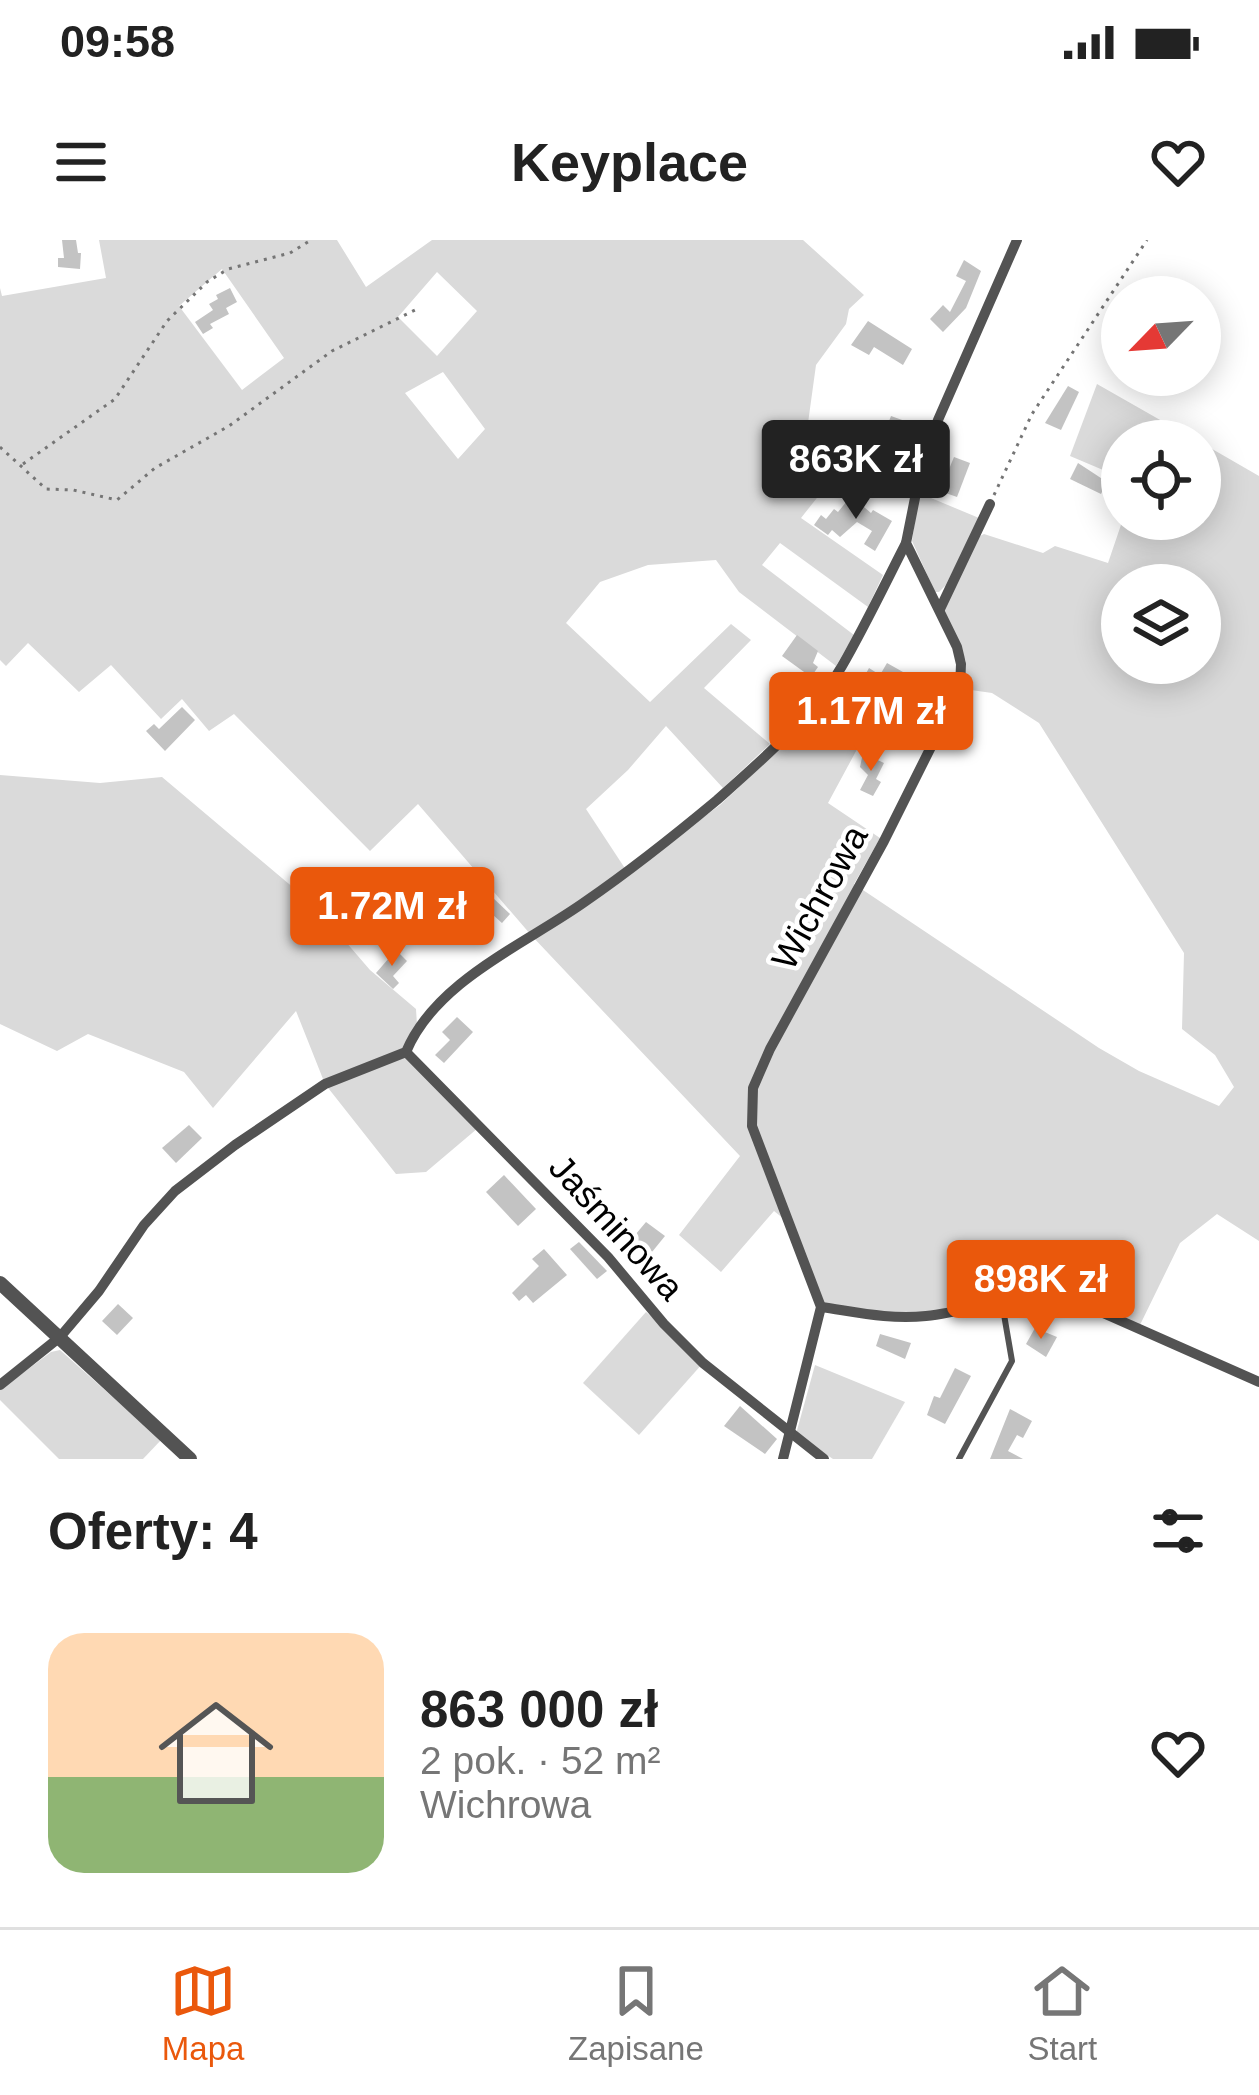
<!DOCTYPE html>
<html lang="pl">
<meta charset="utf-8">
<style>
:root{--surface:#fff;--page:#f2f2f2;--text:#222;--muted:#767676;--line:#e0e0e0;--accent:#ea580c}
body{margin:0;font-family:Helvetica,sans-serif;background:var(--page);color:var(--text);height:100vh;display:flex;flex-direction:column;font-size:45px;white-space:nowrap}
*{box-sizing:border-box;margin:0}
p{font-size:39px;color:var(--muted)}
.icon{flex:none;width:66px;height:66px;fill:none;stroke:currentColor;stroke-width:2;stroke-linecap:round;stroke-linejoin:round}
.map{position:relative;height:1219px;overflow:hidden}
.panel{display:flex;flex-direction:column;background:var(--surface);flex:1}
.panel>*{flex:none}
.needle{width:78px;rotate:245deg}
.buttons{position:absolute;left:1101px;top:36px;display:grid;gap:24px}
.buttons a{display:grid;place-items:center;width:120px;height:120px;border-radius:50%;background:var(--surface);box-shadow:0 6px 30px #0003;font-size:60px}
.price{position:absolute;translate:-50% -102px;padding:0 27px;border-radius:12px;background:var(--accent);color:#fff;font-size:39px;line-height:78px;filter:drop-shadow(0 3px 6px #0008)}
.price::after{content:'';position:absolute;left:50%;top:72px;width:36px;height:27px;margin-left:-18px;background:inherit;clip-path:polygon(0 0,100% 0,50% 100%)}
.price.active{background:#222;color:#fff}
ul{padding:0;list-style:none}
li{display:flex;align-items:center;gap:36px;height:300px;padding:0 48px}
li+li{border-top:3px solid var(--line)}
li span{display:grid;place-items:center;flex:none;width:336px;height:240px;border-radius:36px;color:#555}
li>.icon{margin-inline-start:auto}
span .icon{width:144px;height:144px;fill:#fffc;stroke-width:1}
li b{font-size:51px}
h2{display:flex;justify-content:space-between;align-items:center;height:144px;padding:0 48px;font-size:51px}
.status{display:flex;justify-content:space-between;align-items:center;height:84px;padding:0 60px;background:var(--surface);direction:ltr}
.status svg{height:33px;fill:currentColor}
header{display:flex;justify-content:space-between;align-items:center;height:156px;padding:0 48px;background:var(--surface);font-size:54px;font-weight:600}
.dock{display:flex;justify-content:space-around;align-items:center;height:168px;border-top:3px solid var(--line);background:var(--surface);font-size:33px;color:var(--muted)}
.dock a{display:grid;justify-items:center;gap:6px}
.dock .active{color:var(--accent)}
.map>svg:first-child{display:block}
.green{fill:#dadada;fill-rule:evenodd}
.building{fill:#c3c3c3}
.lines{fill:none;stroke-linecap:round;stroke-linejoin:round}
.path{stroke:#757575;stroke-width:3;stroke-dasharray:3 6;stroke-linecap:butt}
.service{stroke:#535353;stroke-width:6}
.minor{stroke:#535353;stroke-width:10}
.tertiary{stroke:#535353;stroke-width:14}
.labels{text-anchor:middle;stroke-width:9;stroke-linejoin:round;paint-order:stroke}
.street-label{font-size:36px;fill:#000;stroke:#fff}
</style>
<div class="status"><b>09:58</b><svg viewBox="0 0 49 12"><path d="M0 12V9h3v3zM5 12V6h3v6zM10 12V3h3v9zM15 12V0h3v12zM26 1h20v11H26zM47 4h2v5h-2z"/></svg></div>
<header><svg class="icon" aria-label="menu" viewBox="0 0 24 24"><path d="M4 6h16M4 12h16M4 18h16"/></svg>Keyplace<svg class="icon" aria-label="heart" viewBox="0 0 24 24"><path d="M12 20l-8-8c-3-5 5-10 8-4 3-6 11-1 8 4z"/></svg></header>
<div class="map">
<svg width="1259" height="1219" viewBox="0 0 1259 1219">
<rect width="100%" height="100%" fill="#fff"/>
<!-- green -->
<g class="green">
<path d="M99 0H337L366 47 432 0H803L864 55 849 69 846 84 816 125 808 183 855 210 801 278 883 335 868 367 780 303 762 325 854 395 836 426 739 352 716 320 648 325 600 342 566 383 650 462 731 384 751 400 704 448 770 504 723 548 666 486 628 530 586 569 628 633 720 565 783 506 841 435 882 463 828 563 880 598 854 644 1099 808 1139 831 1219 866 1234 847 1215 815 1182 789 1184 713 1039 483 992 453 964 449 966 421 939 369 976 298 984 294 1043 313 1055 306 1108 323 1123 279H1200V202L1259 236V1001L1217 974 1180 1003 1138 1089 1067 1057 1036 1053 929 1076 821 1067 789 983 774 971 721 1032 679 995 740 916 531 695 418 564 370 611 234 474 209 491 182 459 161 479 111 425 79 452 28 403 6 426 0 420V48L2 56 106 38ZM222 29 284 118 242 150 179 66ZM437 32 477 71 437 116 398 77ZM443 132 485 189 458 219 405 153ZM1122 345H1200V423H1122Z"/>
<polygon points="1097,144 1197,201 1122,201 1122,238 1070,216"/>
<polygon points="919,253 979,278 946,345 939,352 935,352 912,301"/>
<polygon points="0,535 100,543 162,537 314,665 370,730 416,769 417,785 406,812 478,888 426,932 396,934 325,844 296,771 213,868 184,832 88,794 57,811 0,784"/>
<polygon points="646,1072 703,1123 639,1195 583,1143"/>
<polygon points="60,1110 161,1200 143,1219 59,1219 0,1160 0,1150 51,1112"/>
<polygon points="815,1125 905,1162 872,1219 833,1219 796,1194"/>
</g>
<!-- building -->
<g class="building">
<polygon points="62,0 76,0 78,13 81,13 80,29 58,27 58,18 64,18"/>
<polygon points="964,20 981,31 966,68 943,92 930,79 943,65 950,72 966,41 956,36"/>
<polygon points="230,48 237,62 226,68 229,74 210,84 213,88 203,94 195,82 213,70 209,64 218,59 216,55"/>
<polygon points="868,81 912,109 903,125 874,107 869,115 851,105"/>
<polygon points="1068,146 1079,152 1061,190 1045,183"/>
<polygon points="891,176 905,181 902,195 916,206 912,215 889,206 892,197 884,194"/>
<polygon points="954,217 970,223 957,257 940,251"/>
<polygon points="1078,223 1107,242 1101,254 1070,239"/>
<polygon points="851,256 871,273 873,270 892,281 875,311 864,304 872,291 857,282 840,297 832,290 828,295 814,285 821,275 826,279 834,269 838,272"/>
<polygon points="797,395 818,411 813,423 818,427 811,437 782,416"/>
<polygon points="887,423 903,432 897,444 902,447 896,458 863,439 869,428 880,435"/>
<polygon points="182,467 195,480 165,511 146,491 154,484 159,489"/>
<polygon points="863,513 884,523 876,539 881,542 873,556 860,550 868,535 860,527"/>
<polygon points="474,640 510,674 502,683 482,665 477,670 460,654"/>
<polygon points="396,710 407,721 393,736 399,743 393,749 376,733"/>
<polygon points="457,777 473,792 444,823 435,815 450,800 442,792"/>
<polygon points="189,885 202,898 176,923 162,908"/>
<polygon points="504,935 536,969 518,986 486,952"/>
<polygon points="646,982 665,996 652,1012 642,1004 634,1014 625,1007"/>
<polygon points="579,1002 607,1031 597,1039 570,1009"/>
<polygon points="544,1009 567,1035 533,1063 526,1055 519,1061 512,1053 539,1026 532,1019"/>
<polygon points="118,1064 133,1078 117,1095 102,1081"/>
<polygon points="1035,1088 1057,1097 1046,1117 1026,1104"/>
<polygon points="880,1094 911,1103 905,1119 876,1106"/>
<polygon points="955,1128 971,1136 945,1184 927,1175 934,1156 940,1158"/>
<polygon points="740,1166 777,1199 765,1214 724,1186"/>
<polygon points="1010,1169 1032,1181 1023,1198 1017,1195 1008,1211 1023,1219 990,1219"/>
</g>
<g class="lines">
<!-- path -->
<g class="path">
<polyline points="0,207 46,249 73,250 117,260 155,228 229,186 332,111 415,70"/>
<polyline points="23,224 115,159 167,81 207,42 228,29 290,13 311,0"/>
<polyline points="994,255 1032,174 1147,0"/>
</g>
<!-- service -->
<polyline class="service" points="959,1219 1012,1121 1002,1063"/>
<!-- minor -->
<g class="minor">
<polyline points="940,369 990,264"/>
<polyline points="406,812 608,1017 664,1084 703,1123 824,1219"/>
<path d="M821 1067C856 1072 890 1080 926 1076 975 1071 1017 1050 1067 1057L1259 1142"/>
<path d="M0 1145 60 1097 99 1051 144 985 175 951 235 905 325 844 406 812C436 740 526 704 586 661 631 630 675 595 717 560 761 521 812 477 842 426 865 386 885 344 906 303"/>
<polyline points="783,1219 821,1067 752,886 753,848 770,809 884,601 960,449 961,424 957,407 906,303 921,228 938,180 1017,0"/>
</g>
<!-- tertiary -->
<polyline class="tertiary" points="0,1043 190,1219"/>
</g>
<g class="labels">
<!-- street labels -->
<g class="street-label">
<text transform="translate(819 657) rotate(-61)" y="13">Wichrowa</text>
<text transform="translate(617 987) rotate(48)" y="13">Jaśminowa</text>
</g>
</g>
</svg>
<div class="buttons">
<a><svg class="needle" viewBox="-14 -14 28 28"><path d="M0-13l5 13h-10z" fill="#e53935"/><path d="M0 13l5-13h-10z" fill="#767676"/></svg></a>
<a><svg class="icon" aria-label="locate" viewBox="0 0 24 24"><circle cx="12" cy="12" r="6"/><path d="M12 2v4M12 18v4M2 12h4M18 12h4"/></svg></a>
<a><svg class="icon" aria-label="layers" viewBox="0 0 24 24"><path d="M12 4l9 5-9 5-9-5zM3 14l9 5 9-5"/></svg></a>
</div>
<b class="price active" style="left:856px;top:282px">863K zł</b>
<b class="price" style="left:871px;top:534px">1.17M zł</b>
<b class="price" style="left:392px;top:729px">1.72M zł</b>
<b class="price" style="left:1041px;top:1102px">898K zł</b>
</div>
<section class="panel">
<h2>Oferty: 4<svg class="icon" aria-label="filters" viewBox="0 0 24 24"><path d="M4 7h16M4 17h16"/><circle cx="9" cy="7" r="2"/><circle cx="15" cy="17" r="2"/></svg></h2>
<ul>
<li><span style="background:linear-gradient(#ffd9b3 60%,#8fb573 0)"><svg class="icon" aria-label="home" viewBox="0 0 24 24"><path d="M3 11l9-7 9 7M6 9v11h12V9"/></svg></span><div><b>863 000 zł</b><p>2 pok. · 52 m²</p><p>Wichrowa</p></div><svg class="icon" aria-label="heart" viewBox="0 0 24 24"><path d="M12 20l-8-8c-3-5 5-10 8-4 3-6 11-1 8 4z"/></svg></li>
</ul>
</section>
<nav class="dock">
<a class="active"><svg class="icon" aria-label="map" viewBox="0 0 24 24"><path d="M3 6l6-2 6 2 6-2v14l-6 2-6-2-6 2zM9 4v14M15 6v14"/></svg>Mapa</a>
<a><svg class="icon" aria-label="saved" viewBox="0 0 24 24"><path d="M7 4h10v16l-5-4-5 4z"/></svg>Zapisane</a>
<a><svg class="icon" aria-label="home" viewBox="0 0 24 24"><path d="M3 11l9-7 9 7M6 9v11h12V9"/></svg>Start</a>
</nav>
